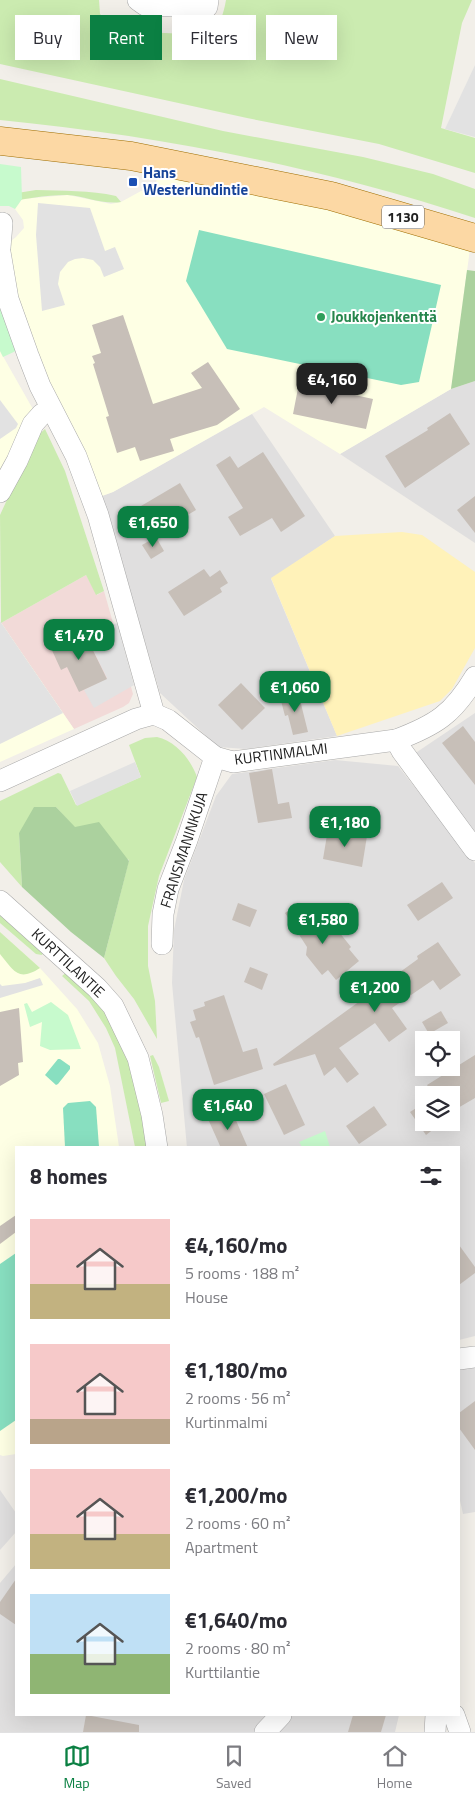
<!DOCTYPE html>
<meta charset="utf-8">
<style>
:root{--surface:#fff;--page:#f2f2f3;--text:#2b2b33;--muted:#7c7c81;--line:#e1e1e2;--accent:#0b8043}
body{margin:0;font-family:"Titillium Web",sans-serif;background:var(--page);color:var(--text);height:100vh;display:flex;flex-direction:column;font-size:19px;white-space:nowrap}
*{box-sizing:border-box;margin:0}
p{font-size:16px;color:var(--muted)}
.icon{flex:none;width:28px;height:28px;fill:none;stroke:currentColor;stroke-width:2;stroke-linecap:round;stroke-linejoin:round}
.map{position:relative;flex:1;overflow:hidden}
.panel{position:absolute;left:15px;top:1146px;width:445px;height:570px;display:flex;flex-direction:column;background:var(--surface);border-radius:0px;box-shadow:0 5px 20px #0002}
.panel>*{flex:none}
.top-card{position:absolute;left:15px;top:15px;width:445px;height:45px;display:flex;gap:10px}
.controls{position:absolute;left:415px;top:1031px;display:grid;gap:10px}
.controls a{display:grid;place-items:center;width:45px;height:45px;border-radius:0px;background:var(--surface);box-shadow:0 5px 20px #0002;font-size:25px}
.price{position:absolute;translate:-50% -42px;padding:0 11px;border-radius:10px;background:var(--accent);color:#fff;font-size:16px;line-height:32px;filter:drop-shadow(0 1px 2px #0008)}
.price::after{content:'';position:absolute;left:50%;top:30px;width:15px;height:11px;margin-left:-8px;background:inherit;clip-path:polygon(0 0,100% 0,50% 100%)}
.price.on{background:#222;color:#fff}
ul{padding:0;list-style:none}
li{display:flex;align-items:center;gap:15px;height:125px;padding:0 15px}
li span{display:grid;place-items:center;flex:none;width:140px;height:100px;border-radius:0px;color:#555}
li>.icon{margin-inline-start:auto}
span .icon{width:60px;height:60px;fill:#fffc;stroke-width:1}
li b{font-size:21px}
h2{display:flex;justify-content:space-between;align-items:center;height:60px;padding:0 15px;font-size:21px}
.chip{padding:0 18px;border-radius:0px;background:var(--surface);box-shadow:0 5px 20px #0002;font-size:18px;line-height:45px}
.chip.on{background:var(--accent);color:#fff}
.dock{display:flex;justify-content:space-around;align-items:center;height:70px;border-top:1px solid var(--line);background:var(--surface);font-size:14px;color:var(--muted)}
.dock a{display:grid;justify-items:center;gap:2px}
.dock .on{color:var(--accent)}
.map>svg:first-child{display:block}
.residential{fill:#e0dfdf;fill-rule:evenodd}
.commercial{fill:#f2dad8}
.education{fill:#feffe4}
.grass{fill:#cbebb0}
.forest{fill:#abd19e}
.sand{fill:#fff2b9}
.park{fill:#c7facd}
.pitch{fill:#88dfc0}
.parking{fill:#e2e2e2}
.building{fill:#c7bfb8}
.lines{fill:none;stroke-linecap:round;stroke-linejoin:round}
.minor-casing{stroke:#a9a9a9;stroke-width:22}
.major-casing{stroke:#9f6e01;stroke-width:29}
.minor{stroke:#fff;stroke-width:21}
.major{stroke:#fcd8a4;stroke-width:28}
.transit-dot{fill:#1a4fb4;stroke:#fff;stroke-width:2}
.leisure-dot{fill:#2e9e5b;stroke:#fff;stroke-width:2}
.labels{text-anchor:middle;stroke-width:4;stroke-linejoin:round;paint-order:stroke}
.shield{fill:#fff;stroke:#646464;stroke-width:1}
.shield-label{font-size:14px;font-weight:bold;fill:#222}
.transit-label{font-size:15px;font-weight:bold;fill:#164399;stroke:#fff;text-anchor:start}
.leisure-label{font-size:15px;font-weight:bold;fill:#27864d;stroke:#fff;text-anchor:start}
.street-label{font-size:15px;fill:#222;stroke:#fff}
</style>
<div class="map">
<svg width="475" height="1732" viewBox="0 0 475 1732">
<rect width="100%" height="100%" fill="#f2efe9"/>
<!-- residential -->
<g class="residential">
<polygon points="475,381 475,543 340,454 451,389"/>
<polygon points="252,414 335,536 271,579 337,736 246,749 218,747 160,693 102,496 113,492"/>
<polygon points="475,713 475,834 414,754"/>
<path d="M335 760 398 766 475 863V1336L459 1340V1148H187L172 983 174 930 184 880 216 796 232 774ZM424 1040H451V1068H424ZM424 1095H451V1122H424Z"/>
<polygon points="475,1362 475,1512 463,1514 459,1496 459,1364"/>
<polygon points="0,1490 16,1513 16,1532 0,1550"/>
<polygon points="16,1564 16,1715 399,1715 395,1732 0,1732 0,1583"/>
</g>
<!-- commercial -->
<polygon class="commercial" points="86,575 97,595 104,591 133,694 129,703 123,707 74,729 1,623"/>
<!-- education -->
<g class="education">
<polygon points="157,177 249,190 350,213 470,249 451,389 340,454 264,407 113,492 102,496 86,456 38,359 22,317 7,250 11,241 16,237 24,228 23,220 15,209 22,199 68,195 111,204 121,202 141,191 155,189"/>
<polygon points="0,351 34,411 0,473"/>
<polygon points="0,621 74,729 0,762"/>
<polygon points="0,932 40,968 77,1009 98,1043 110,1086 119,1147 16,1148 16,1454 3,1456 0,1455"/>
</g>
<!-- grass -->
<g class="grass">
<path d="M0 0H99L100 14 110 24 123 31 207 35C220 24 223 17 226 0H472L462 23 441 128 475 138V173L379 144 247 118 0 64Z"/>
<path d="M0 79 223 131 363 157 433 174 475 189V218C320 167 162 136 0 120Z"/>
<path d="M36 190C63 191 90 190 116 196L121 202C103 205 85 196 67 195 45 195 22 199 0 204L11 194Z"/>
<polygon points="45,429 65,471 104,591 96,595 86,575 1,623 0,515 36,437"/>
<path d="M157 737C176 741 191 760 197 777L159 876 148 926V966L155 1001 157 1039 134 999 116 976 104 958 129 860 74 827 56 807 19 833 22 887 0 862V801L58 773 61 774 76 805 141 777 129 745 145 738Z"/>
<polygon points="0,913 43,953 42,955 36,954 0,923"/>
<path d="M0 932 40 968C18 982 14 971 0 954Z"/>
<polygon points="68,971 97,999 130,1055 149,1147 135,1147 115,1048 106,1028 89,1001 62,976"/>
<polygon points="153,1055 159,1067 169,1101 161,1103 150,1056"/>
</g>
<!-- forest -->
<g class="forest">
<polygon points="467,270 475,271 475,381 451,389"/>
<polygon points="34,807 56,807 75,827 99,822 129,861 104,958 71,932 22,887 19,833"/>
</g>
<!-- sand -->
<polygon class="sand" points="402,532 422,535 475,572 475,648 452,689 440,701 337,736 271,578 335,536"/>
<!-- park -->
<g class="park">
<polygon points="0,164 21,167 22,199 15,209 9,206 0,206"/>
<polygon points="0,291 18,350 3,357 0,351"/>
<polygon points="51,1002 68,1015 81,1049 50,1050 40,1046 42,1022 30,1027 24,1004 27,1003 32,1012"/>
<polygon points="325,1131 330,1147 302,1147 299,1142"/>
</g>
<!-- pitch -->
<g class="pitch">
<polygon points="199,230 441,285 419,382 401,385 227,349 186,281"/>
<polygon points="58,1059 60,1059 70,1066 70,1069 58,1084 56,1085 45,1075"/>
<polygon points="90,1101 96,1107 99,1147 65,1147 63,1108 68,1103"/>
<polygon points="16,1253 16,1420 0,1431 0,1264"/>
</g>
<!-- parking -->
<g class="parking">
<polygon points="475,65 475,137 445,129"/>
<polygon points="38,203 90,208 105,251 115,247 124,269 104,277 100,267 93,260 83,258 75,259 68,262 60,272 58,284 65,305 42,311 36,235"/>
<polygon points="0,400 18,424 16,428 0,439"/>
<polygon points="0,621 63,713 0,744"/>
<polygon points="117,623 134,685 94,708 84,690 107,678 83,630 94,631"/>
<polygon points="135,762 141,777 77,806 70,791"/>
<polygon points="40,978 43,985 0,998 0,984 2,986 25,983"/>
</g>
<!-- building -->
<g class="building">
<polygon points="123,315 153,404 202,388 191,373 208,362 240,409 217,425 170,439 174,451 140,461 135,447 117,453 106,417 109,416 93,364 95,363 92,356 101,353 92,325"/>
<polygon points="311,381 342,387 341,392 373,399 366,429 293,414 299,383 310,385"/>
<polygon points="450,413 470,444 405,488 385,456 428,430 427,428"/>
<polygon points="263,452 305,516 281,532 272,518 240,536 228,517 243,508 216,465 230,456 238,468"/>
<polygon points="180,483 196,510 157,533 141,506"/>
<polygon points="475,496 475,533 457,510"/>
<polygon points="156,537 164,551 151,559 142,545"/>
<polygon points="204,569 210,577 220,570 228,583 220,588 222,592 184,616 168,592"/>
<polygon points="83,630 107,679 79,692 67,667 61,670 50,646"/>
<polygon points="241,683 265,708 242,730 218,705"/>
<polygon points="298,692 308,732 293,735 288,715 285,716 280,697"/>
<polygon points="463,726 475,742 475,785 442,743"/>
<polygon points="272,769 278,804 289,802 292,818 258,823 249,773"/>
<polygon points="328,829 367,836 362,867 323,859"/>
<polygon points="442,882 453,898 418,921 407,905"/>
<polygon points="238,903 257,910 250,927 232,920"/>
<polygon points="298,904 317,934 331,922 351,947 349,949 359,961 336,980 328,970 322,975 306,955 307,947 285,913"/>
<polygon points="438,942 461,975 440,990 433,980 392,1008 407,1029 389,1042 375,1023 339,1048 359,1074 347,1083 335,1067 324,1076 315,1054 274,1066 273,1064 418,959 417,956"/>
<polygon points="250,967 268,974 262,990 244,982"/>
<polygon points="224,995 243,1052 257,1048 263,1069 214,1085 199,1037 196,1038 190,1022 196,1020 193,1010 205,1006 204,1002"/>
<polygon points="19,1008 23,1062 18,1063 19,1075 0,1086 0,1012"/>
<polygon points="441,1011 448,1023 429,1034 422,1022"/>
<polygon points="475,1055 475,1098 451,1112 451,1095 434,1095 427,1085"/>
<polygon points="286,1084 305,1125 284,1135 264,1094"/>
<polygon points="424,1103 424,1122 438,1122 439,1125 426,1135 410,1112"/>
<polygon points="374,1106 387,1125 359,1144 346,1126"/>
<polygon points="231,1109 248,1148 221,1148 208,1119"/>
<polygon points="16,1215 16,1232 0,1244 0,1226"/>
<polygon points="459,1245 475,1267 475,1273 459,1285"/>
<polygon points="475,1401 475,1450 459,1428 459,1413"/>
<polygon points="16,1579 16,1625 0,1614 0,1602"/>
<polygon points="86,1715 139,1725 139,1732 83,1732"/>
<polygon points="353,1715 386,1715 381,1732 348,1732"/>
</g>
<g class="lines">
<!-- minor casing -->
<g class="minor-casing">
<g id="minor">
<polyline points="138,0 145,5 207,7 208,0"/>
<polyline points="0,248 2,223"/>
<polyline points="0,252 8,299 28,355 40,386 76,456 98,515 154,714"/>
<polyline points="0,492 17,461 33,424 42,414 52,411"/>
<polyline points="396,740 402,751 475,850"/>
<path d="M0 781 136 719 154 714 168 720 215 757 233 762 396 740C436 725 453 714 475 677"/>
<polyline points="0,901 97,988 113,1006 138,1058 152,1115 157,1148"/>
<polyline points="162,944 163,914 168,889 187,840 215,757"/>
<polyline points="459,1359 475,1357"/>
<polyline points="454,1715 460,1732"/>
<polyline points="265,1732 281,1715"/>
<polyline points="435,1732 436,1715"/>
</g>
</g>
<!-- major casing -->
<g class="major-casing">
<polyline id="major" points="0,141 131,156 331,196 475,238"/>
</g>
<!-- minor -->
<use href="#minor" class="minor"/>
<!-- major -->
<use href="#major" class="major"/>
</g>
<!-- markers -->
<rect class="transit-dot" x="128" y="177" width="10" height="10" rx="2.5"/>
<circle class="leisure-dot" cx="321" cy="317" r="5"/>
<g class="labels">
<!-- shield labels -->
<rect class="shield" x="382" y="205.5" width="42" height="23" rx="4"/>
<g class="shield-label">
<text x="403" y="222">1130</text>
</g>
<!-- transit labels -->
<g class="transit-label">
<text x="143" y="178">Hans<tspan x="143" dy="17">Westerlundintie</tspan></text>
</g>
<!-- leisure labels -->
<g class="leisure-label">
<text x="331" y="322">Joukkojenkenttä</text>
</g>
<!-- street labels -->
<g class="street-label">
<text transform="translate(281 754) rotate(-7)" y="5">KURTINMALMI</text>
<text transform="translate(184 850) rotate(-72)" y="5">FRANSMANINKUJA</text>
<text transform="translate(68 963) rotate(43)" y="5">KURTTILANTIE</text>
</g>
</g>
</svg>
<div class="controls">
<a><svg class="icon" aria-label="locate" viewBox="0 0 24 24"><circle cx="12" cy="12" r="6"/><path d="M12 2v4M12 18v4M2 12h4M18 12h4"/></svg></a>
<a><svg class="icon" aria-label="layers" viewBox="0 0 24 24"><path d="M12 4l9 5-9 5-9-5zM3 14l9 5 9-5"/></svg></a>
</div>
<b class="price on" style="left:332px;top:405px">€4,160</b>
<b class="price" style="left:153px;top:548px">€1,650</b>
<b class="price" style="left:79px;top:661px">€1,470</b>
<b class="price" style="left:295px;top:713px">€1,060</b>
<b class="price" style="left:345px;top:848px">€1,180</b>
<b class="price" style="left:323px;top:945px">€1,580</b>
<b class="price" style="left:375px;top:1013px">€1,200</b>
<b class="price" style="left:228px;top:1131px">€1,640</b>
<div class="top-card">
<a class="chip">Buy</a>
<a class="chip on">Rent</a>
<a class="chip">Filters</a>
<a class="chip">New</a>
</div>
<section class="panel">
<h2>8 homes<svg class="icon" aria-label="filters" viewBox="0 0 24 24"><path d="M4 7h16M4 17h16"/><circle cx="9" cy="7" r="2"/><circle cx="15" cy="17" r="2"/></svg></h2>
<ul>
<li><span style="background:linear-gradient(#f6c9c9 65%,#c2b280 0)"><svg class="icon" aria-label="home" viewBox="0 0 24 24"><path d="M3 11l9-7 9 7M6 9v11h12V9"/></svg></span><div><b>€4,160/mo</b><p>5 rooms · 188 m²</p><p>House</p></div></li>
<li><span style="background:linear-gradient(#f6c9c9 75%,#b9a48a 0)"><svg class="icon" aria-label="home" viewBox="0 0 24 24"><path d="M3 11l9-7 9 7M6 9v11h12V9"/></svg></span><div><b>€1,180/mo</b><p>2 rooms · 56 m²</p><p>Kurtinmalmi</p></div></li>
<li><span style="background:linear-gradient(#f6c9c9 65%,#c2b280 0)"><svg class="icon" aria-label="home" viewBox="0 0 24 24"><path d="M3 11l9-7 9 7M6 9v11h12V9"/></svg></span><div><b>€1,200/mo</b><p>2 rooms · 60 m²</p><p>Apartment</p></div></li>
<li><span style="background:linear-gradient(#bfe0f5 60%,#8fb573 0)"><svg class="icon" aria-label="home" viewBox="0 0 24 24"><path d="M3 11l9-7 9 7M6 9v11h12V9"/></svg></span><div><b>€1,640/mo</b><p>2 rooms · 80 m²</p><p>Kurttilantie</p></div></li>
</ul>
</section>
</div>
<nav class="dock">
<a class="on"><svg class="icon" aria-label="map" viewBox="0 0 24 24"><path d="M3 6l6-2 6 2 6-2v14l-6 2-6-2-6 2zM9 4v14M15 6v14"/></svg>Map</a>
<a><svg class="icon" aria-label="saved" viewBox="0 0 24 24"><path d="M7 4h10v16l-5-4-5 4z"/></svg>Saved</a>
<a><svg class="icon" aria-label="home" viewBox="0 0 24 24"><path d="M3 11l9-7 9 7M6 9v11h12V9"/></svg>Home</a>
</nav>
